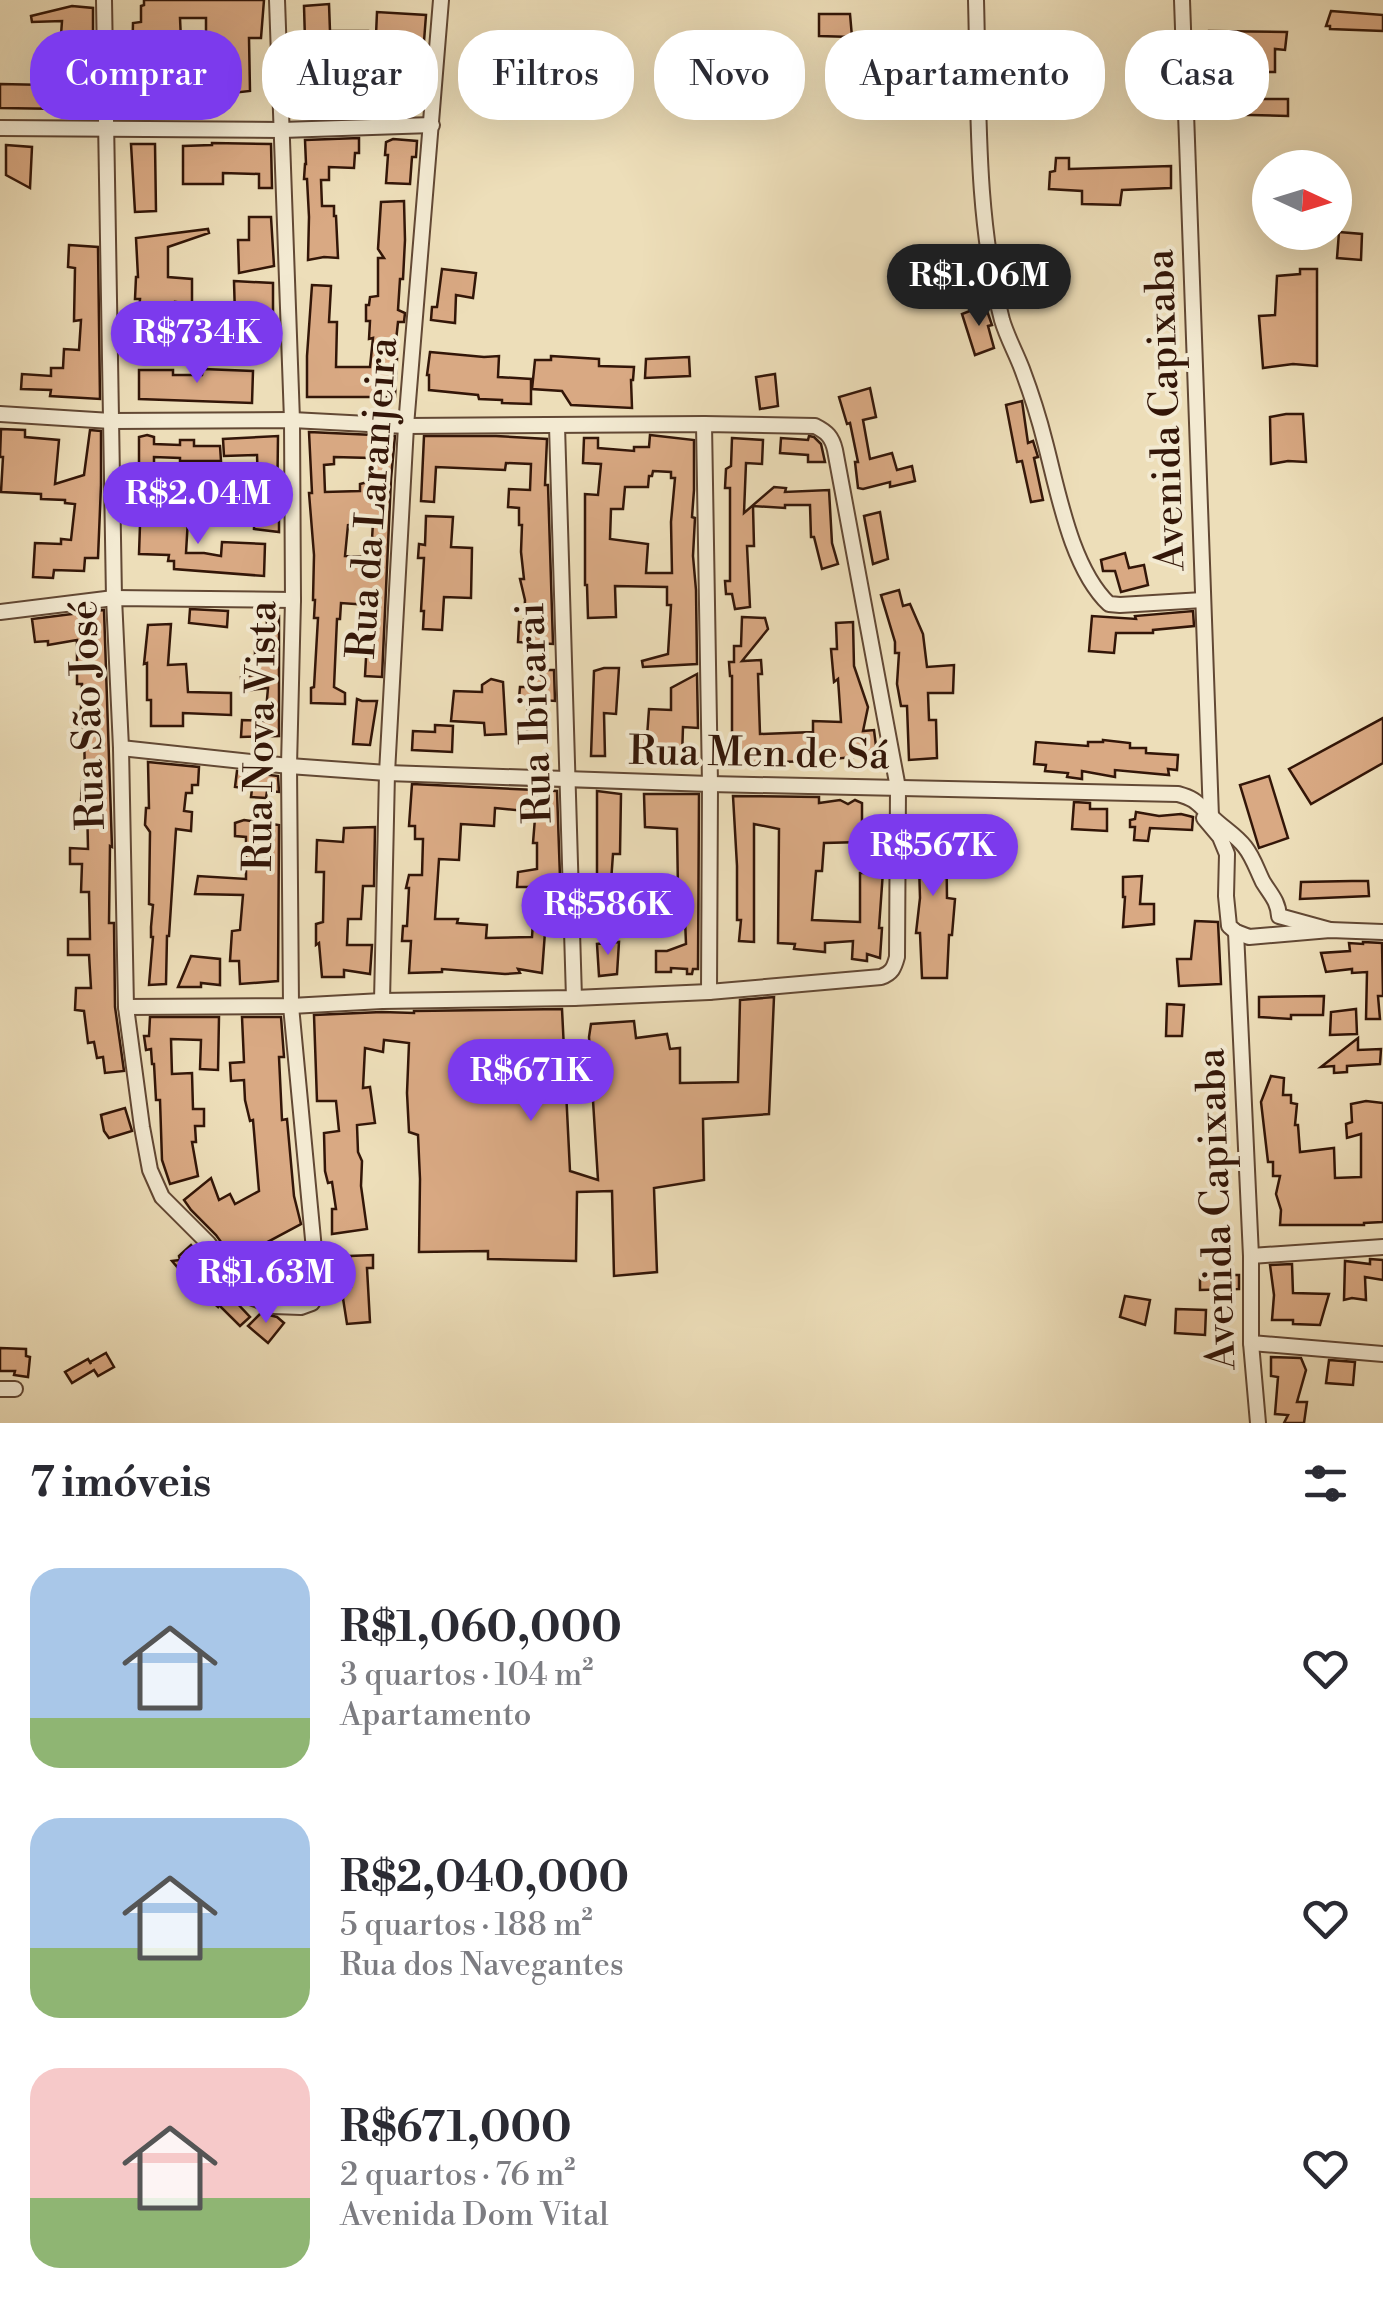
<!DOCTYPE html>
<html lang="pt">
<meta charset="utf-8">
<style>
:root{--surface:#fff;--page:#f2f2f3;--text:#2b2b33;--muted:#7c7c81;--accent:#7c3aed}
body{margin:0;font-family:"Libre Bodoni",serif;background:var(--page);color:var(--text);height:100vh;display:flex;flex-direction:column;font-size:38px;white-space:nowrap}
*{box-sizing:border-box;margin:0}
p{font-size:32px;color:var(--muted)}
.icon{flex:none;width:55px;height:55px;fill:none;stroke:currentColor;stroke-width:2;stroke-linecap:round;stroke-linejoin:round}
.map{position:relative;height:1423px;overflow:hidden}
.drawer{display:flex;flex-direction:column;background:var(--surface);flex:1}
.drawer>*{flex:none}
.guide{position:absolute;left:30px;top:30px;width:1325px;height:90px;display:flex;gap:20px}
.needle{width:65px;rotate:94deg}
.buttons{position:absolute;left:1252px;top:150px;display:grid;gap:20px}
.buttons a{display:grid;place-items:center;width:100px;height:100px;border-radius:50%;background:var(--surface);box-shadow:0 10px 40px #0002;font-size:50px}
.price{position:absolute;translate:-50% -85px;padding:0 22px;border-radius:35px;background:var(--accent);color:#fff;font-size:32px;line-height:65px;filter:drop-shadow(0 2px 5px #0008)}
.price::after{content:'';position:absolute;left:50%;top:60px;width:30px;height:22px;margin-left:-15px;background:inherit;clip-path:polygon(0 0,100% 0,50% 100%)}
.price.selected{background:#222;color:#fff}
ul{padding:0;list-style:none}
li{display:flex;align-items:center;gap:30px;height:250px;padding:0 30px}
li span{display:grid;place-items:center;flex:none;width:280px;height:200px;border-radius:30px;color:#555}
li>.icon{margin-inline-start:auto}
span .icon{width:120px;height:120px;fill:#fffc;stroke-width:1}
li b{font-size:42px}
h2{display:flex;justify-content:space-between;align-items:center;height:120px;padding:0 30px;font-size:42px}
.tag{padding:0 35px;border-radius:40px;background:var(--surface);box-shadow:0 10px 40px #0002;font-size:35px;line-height:90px}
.tag.selected{background:var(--accent);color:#fff}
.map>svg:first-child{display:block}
.building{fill:#d9a983;stroke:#331608;stroke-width:2.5;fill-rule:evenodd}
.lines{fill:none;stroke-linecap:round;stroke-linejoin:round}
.minor-casing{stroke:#624834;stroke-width:18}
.minor{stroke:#f3ead2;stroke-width:14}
.labels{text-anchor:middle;stroke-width:8;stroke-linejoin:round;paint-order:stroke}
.street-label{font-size:40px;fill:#331608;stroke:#f3ead2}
</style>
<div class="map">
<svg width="1383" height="1423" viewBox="0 0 1383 1423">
<rect width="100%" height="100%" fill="#eddeb9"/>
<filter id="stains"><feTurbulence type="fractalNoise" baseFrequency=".002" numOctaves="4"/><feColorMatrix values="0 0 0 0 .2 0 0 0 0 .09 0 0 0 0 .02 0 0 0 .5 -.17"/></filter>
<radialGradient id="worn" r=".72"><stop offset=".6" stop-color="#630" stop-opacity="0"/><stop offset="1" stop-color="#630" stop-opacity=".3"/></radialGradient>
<!-- building -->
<g class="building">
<polygon points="144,0 264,0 261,38 249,38 250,91 205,96 205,73 215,75 213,43 206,43 206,18 180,18 184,105 161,107 160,69 155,70 155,65 132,65 133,23 141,22 141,6 144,5"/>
<polygon points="329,4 330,31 368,31 368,79 398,79 401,37 376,35 377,12 426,15 419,107 405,106 406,103 357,103 307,108 304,6"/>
<polygon points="72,6 93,8 93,37 61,35 62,21 32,22 31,16"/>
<polygon points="1331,11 1383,15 1383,31 1330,29 1330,26 1326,26"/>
<polygon points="819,14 850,14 852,37 819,36"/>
<polygon points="1209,31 1287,32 1285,50 1275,49 1275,72 1252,72 1251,99 1288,99 1288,116 1206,114 1206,90 1211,46 1208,46"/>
<polygon points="1042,49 1079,49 1080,74 1046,76 1044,70 1033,72 1033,59 1041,57"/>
<polygon points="65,71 79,71 79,81 95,82 95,110 78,109 78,113 64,112 64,109 0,108 0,84 48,85 48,78 65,77"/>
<polygon points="359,138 359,153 355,153 354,168 329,167 329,180 321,180 322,206 334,206 334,216 336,216 338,258 324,257 308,260 309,217 307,179 304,179 305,164 306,164 305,140"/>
<polygon points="393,139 417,141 416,157 412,157 410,184 386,183 388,155 385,155 386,142"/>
<polygon points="212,143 271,144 272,188 259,188 259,174 223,173 223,184 183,184 183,146 212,145"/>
<polygon points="131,144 155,144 156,211 135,212"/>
<polygon points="6,145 32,147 30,188 6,175"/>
<polygon points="1056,158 1069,158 1069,169 1171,166 1171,188 1122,190 1120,205 1082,204 1082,191 1049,189 1050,172 1055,171"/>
<polygon points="404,201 405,240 403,279 400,279 398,310 405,313 404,322 398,322 394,359 397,359 395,397 307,397 307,356 312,285 331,286 329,322 337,322 336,367 370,367 373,338 369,339 370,321 366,321 366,305 369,305 370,297 378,296 378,258 384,258 378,249 381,202"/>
<polygon points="249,217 271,217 274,266 239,273 238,240 249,240"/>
<polygon points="208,229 209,233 168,247 168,277 192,279 192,304 175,302 172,327 167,327 167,342 137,341 140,299 135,299 136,277 138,277 136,238"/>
<polygon points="1339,232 1362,234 1361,260 1337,258"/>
<polygon points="69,245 98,247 100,399 50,396 51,390 21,389 22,374 51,376 51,368 63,368 64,349 79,350 81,320 74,321 75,268 68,267"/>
<polygon points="442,269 476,273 473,298 456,295 455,323 431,320 432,307 437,307"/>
<polygon points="1300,269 1317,269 1317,366 1293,364 1263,368 1259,316 1275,315 1277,276 1300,274"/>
<polygon points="234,281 273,283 273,341 259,341 259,330 237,330 239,316 235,316"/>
<polygon points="985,305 992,325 988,326 994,348 975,355 962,314"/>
<polygon points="430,352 484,357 499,356 498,377 531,379 531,404 502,403 502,400 479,399 478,395 429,390 429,375 427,375"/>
<polygon points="551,356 599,359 599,366 634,367 633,380 631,380 632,408 571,405 562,391 532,389 535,360 551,360"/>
<polygon points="689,357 690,376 645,378 646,359"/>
<polygon points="203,369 253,371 252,403 139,399 139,370 173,370 173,375 202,375"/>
<polygon points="775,374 778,406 760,409 756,377"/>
<polygon points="870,388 876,417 863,420 870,459 892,453 897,470 912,466 915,481 890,487 890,482 863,489 858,488 855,462 858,462 850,423 847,424 839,397"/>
<polygon points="1022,401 1028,443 1033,441 1038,457 1034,458 1043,500 1031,502 1022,461 1017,462 1006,405"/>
<polygon points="1286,414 1303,414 1306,462 1288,461 1271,464 1270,417"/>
<polygon points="1,429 25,430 25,437 59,440 55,484 84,475 90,430 101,431 101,485 98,558 85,558 84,571 54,570 53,578 33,577 35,543 61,544 61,539 71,540 75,504 65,503 65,500 41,499 41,494 1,492 3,457 0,457"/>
<path d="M309 432 395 436 391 479 382 677 365 676 369 605 341 603 340 619H337L334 687 345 693V704L311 703V688L314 687 318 618H314L315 600H313L314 555 309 493H312ZM334 457 371 458 368 482 360 484V491L325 492 324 465 334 464ZM373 522 371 557 345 556 348 525Z"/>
<polygon points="147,435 154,437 154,444 180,445 180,440 194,440 194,446 220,446 221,461 180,461 180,458 154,457 154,485 168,484 168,497 130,497 130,486 139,486 139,437"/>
<path d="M650 435 694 440V490L692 517 695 518 693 556 696 590 697 664 643 667 642 661 668 654 671 605H667V587L615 586 616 617 588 618 587 585H585V494L598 495 601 464 583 463 584 438H598V448L634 451V447H649ZM653 471 671 472V478H675L671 522 672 573H646L648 544 610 539 611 509H623L625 487H648L649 476H652Z"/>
<polygon points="278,436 277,515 279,515 279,532 254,529 255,498 212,497 211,483 258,484 257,455 224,456 223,439"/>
<polygon points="424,436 496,436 547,439 545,485 548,485 553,644 518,642 519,622 524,623 525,600 520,579 524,579 521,552 522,525 519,525 519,508 508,507 509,489 530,490 531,464 506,463 505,470 436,467 434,502 421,501"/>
<polygon points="809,436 814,437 821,444 825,462 808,462 808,455 780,453 781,438 808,440"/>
<polygon points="732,438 763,440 762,464 746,463 744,513 774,487 786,488 785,492 829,490 832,543 838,564 822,569 814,537 811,537 810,505 785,505 785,508 753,506 754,546 747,546 750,607 735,609 732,594 726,594 725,581 730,581 730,488 725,488 726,469 731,466"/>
<polygon points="166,502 189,502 186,553 204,553 221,556 222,542 265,544 264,576 174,569 174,561 168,561 169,555 139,554 140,525 166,525"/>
<polygon points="880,512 888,559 873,564 864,516"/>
<polygon points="426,516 453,517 451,547 472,548 471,598 444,597 442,630 423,629 424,611 421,611 424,558 418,558 419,544 425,545"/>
<polygon points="1125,553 1129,568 1144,565 1148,585 1121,592 1115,571 1103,571 1101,560"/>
<polygon points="899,590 903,606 910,604 923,634 927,667 954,665 953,693 928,693 929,720 936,720 937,758 909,760 907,706 901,706 897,684 899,653 895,653 895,642 881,595"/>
<polygon points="190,609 228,611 227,627 189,623"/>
<polygon points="104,610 112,847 110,846 109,923 114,923 115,1007 124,1071 105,1073 103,1057 97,1058 94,1042 88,1043 84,1011 75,1010 76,988 91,988 89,955 68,955 68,939 90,939 89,892 81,892 82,864 70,864 70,848 88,849 87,802 81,801 82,782 85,782 84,727 80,727 82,684 77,684 77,640 48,645 48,641 35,642 32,619"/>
<polygon points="1193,611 1194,626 1153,630 1153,633 1116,633 1114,653 1089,651 1092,616 1136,619 1135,616"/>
<polygon points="267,616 279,616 279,736 241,737 242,720 265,721 268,688 242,691 241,677 255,675 255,646 266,647"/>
<polygon points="742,617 765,618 768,629 742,661 761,660 762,674 758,674 760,734 813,732 813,721 841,722 838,679 834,682 831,649 837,649 836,623 853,622 854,666 868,707 863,731 874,730 878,762 864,764 863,756 812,761 748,763 745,755 732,755 732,676 730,676 729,662 734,662 734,646 741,646"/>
<polygon points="171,624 168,665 186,664 188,692 231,693 231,715 183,713 183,726 151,726 151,700 147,700 147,663 144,664 148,625"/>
<polygon points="532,663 542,663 542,670 554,670 555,701 543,700 544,733 527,733 528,700 519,699 520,687 531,687"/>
<polygon points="604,668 619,668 616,714 604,713 605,756 591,756 594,671"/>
<polygon points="697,674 698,728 683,727 682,757 657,756 657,762 643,761 643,755 634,755 635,736 647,737 649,709 671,710 671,688"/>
<polygon points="491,679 503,682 506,734 485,735 484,723 451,721 454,691 482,692 482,685"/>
<polygon points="357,699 362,701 377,701 370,745 353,744"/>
<polygon points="1383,718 1383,763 1311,804 1289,769"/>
<polygon points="435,725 453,726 452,752 412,750 413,731 435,732"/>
<polygon points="1103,740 1130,743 1130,748 1146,748 1146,753 1178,755 1177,770 1168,769 1169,775 1115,770 1115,777 1082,771 1082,779 1067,777 1068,773 1045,771 1046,765 1034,764 1036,742 1088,746 1088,742 1103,742"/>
<polygon points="148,762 199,767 198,785 192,785 192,793 186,793 184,811 192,812 191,831 176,829 169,936 167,936 166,984 149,985 153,937 151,937 151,927 153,905 149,904 150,832 145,825 146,808 149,808"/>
<polygon points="237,771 278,776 279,792 267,791 266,798 251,797 252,789 235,787"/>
<polygon points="1269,776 1288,838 1259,848 1240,785"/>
<path d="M412 784 557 791 562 935 545 932 542 973 518 969 520 973 505 974 442 969V972L409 973 411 941H402L403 926H407L409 888H406L409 875H422L423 839H415V826H409ZM495 808 526 811 525 818H535L533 843H537V869L518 872 517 887H529L528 907H534L532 937 486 938 487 925 457 923 458 919H435L439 859 459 860 461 824 494 826Z"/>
<polygon points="597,791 621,794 620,854 613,854 611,882 618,882 616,907 609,907 609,914 597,913"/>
<polygon points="644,794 699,794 698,969 693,969 692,974 687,974 687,969 671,968 671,972 656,972 656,951 667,951 686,944 685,919 666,922 665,894 678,891 677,829 645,827"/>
<polygon points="733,796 819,797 819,803 840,800 848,804 855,800 862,803 862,842 824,843 822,871 816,871 812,920 860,922 860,873 864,873 864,856 884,857 879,928 882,928 880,958 867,954 867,961 852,959 853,941 825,943 825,952 794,949 795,944 778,943 779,829 754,824 754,942 739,941 741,920 737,920 737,866"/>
<polygon points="1074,802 1090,803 1090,809 1107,809 1107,831 1072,829"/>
<polygon points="1136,812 1159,816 1181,814 1193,817 1192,830 1150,828 1148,841 1134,840 1135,827 1130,827 1130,820 1135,819"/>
<polygon points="244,820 279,825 278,981 240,984 239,961 230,961 232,931 240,930 243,895 195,894 198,876 246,879 246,837 235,836 235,823"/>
<polygon points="929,823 946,823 947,898 955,899 952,935 949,935 947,978 922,978 920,933 916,933 920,898 919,864 913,864 916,825"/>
<polygon points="375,827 374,886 363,886 361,919 348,919 347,945 372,945 370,974 344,970 344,977 322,977 319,943 316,945 316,924 323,922 324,872 316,872 317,840 343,842 344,828"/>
<polygon points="1142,876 1140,904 1154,904 1154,924 1123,927 1125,897 1123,897 1123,877"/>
<polygon points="1352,881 1368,881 1369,896 1300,899 1301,882"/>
<polygon points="1195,921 1218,922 1221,984 1179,986 1177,959 1191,959"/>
<polygon points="619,942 617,974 599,976 597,944"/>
<polygon points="1363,942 1382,943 1383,996 1378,996 1380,1019 1366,1019 1367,972 1352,973 1352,969 1326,972 1321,953 1350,951 1349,943 1363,944"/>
<polygon points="191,956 220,959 220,985 201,983 201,987 178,987"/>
<polygon points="1324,996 1323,1015 1291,1015 1291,1019 1259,1017 1259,997"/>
<polygon points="774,997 769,1114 703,1119 704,1180 654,1188 657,1272 614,1276 612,1191 577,1192 576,1261 488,1259 488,1251 419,1252 420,1179 418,1135 409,1132 407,1093 409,1043 384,1040 383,1052 365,1048 363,1088 370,1087 375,1123 357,1125 358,1152 362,1161 361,1186 367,1229 332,1234 332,1209 336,1209 332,1182 328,1183 325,1171 324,1133 339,1131 336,1101 317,1101 314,1015 382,1012 414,1013 414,1011 562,1009 570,1171 598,1180 589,1037 591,1024 634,1021 636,1038 667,1034 670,1049 680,1048 680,1083 738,1082 740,1000"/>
<polygon points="1167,1004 1184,1005 1182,1036 1166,1036"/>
<polygon points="1356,1009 1357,1034 1330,1035 1331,1012"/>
<polygon points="150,1017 219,1017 218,1070 200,1069 201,1040 171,1039 172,1074 192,1073 193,1109 204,1109 204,1126 195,1126 196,1142 192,1142 198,1176 170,1184 162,1160 160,1100 156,1100 154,1064 152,1064 151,1049 146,1050 144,1036 149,1036"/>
<polygon points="242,1017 281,1017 284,1057 279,1057 282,1120 287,1119 294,1196 301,1224 234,1260 216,1235 191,1210 184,1200 211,1178 219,1200 230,1194 235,1204 259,1191 253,1120 250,1121 245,1100 244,1080 231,1081 230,1063 244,1062"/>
<polygon points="1358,1038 1358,1050 1381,1049 1380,1064 1347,1066 1347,1072 1334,1073 1334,1066 1321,1067"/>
<polygon points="1271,1076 1284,1078 1283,1095 1291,1095 1291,1103 1297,1104 1295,1125 1298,1125 1300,1152 1334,1148 1335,1178 1361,1177 1361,1134 1347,1138 1346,1124 1352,1122 1351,1104 1366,1101 1383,1103 1383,1222 1364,1223 1364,1225 1280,1225 1281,1210 1276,1194 1280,1176 1273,1176 1273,1162 1268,1162 1261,1102"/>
<polygon points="125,1108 132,1131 109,1138 104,1131 101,1115"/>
<polygon points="191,1245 203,1259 200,1250 216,1271 214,1272 238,1300 236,1302 250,1317 240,1326 219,1305 218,1307 207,1297 202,1301 193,1290 195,1288 172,1261 180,1260 179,1256"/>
<polygon points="373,1255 373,1268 367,1268 370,1322 347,1324 342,1292 351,1287 350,1256"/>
<polygon points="1370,1259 1383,1260 1383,1280 1365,1277 1366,1300 1352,1298 1344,1300 1345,1261 1370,1264"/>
<polygon points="1292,1264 1293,1293 1329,1294 1320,1325 1293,1324 1293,1320 1272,1320 1274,1295 1270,1265"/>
<polygon points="1200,1275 1239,1275 1239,1289 1200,1290"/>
<polygon points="1125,1296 1150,1300 1145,1325 1120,1317"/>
<polygon points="1176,1309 1206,1310 1205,1335 1175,1333"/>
<polygon points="261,1313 277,1317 284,1323 268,1343 248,1326"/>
<polygon points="0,1348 26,1349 26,1356 30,1357 28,1377 14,1375 15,1371 0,1371"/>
<polygon points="106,1353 114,1367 98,1376 94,1370 72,1383 65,1372 88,1359 91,1364 90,1362"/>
<polygon points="1271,1357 1301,1358 1306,1370 1297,1402 1307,1402 1304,1423 1284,1423 1288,1415 1275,1414 1278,1377 1271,1376"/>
<polygon points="1329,1360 1355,1362 1353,1385 1326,1383"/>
</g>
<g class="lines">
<!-- minor casing -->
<g class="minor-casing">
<g id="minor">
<polyline points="104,0 114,598 121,748 126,1007 142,1127 150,1170 162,1197 208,1243 248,1296 274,1306 301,1307 312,1303 318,1292 291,1006 289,766 293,600 292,420 277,0"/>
<path d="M976 0C979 106 975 216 1002 320 1007 337 1016 353 1022 369 1031 393 1039 418 1045 442 1058 491 1071 568 1109 604L1120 605 1203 600"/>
<polyline points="1182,0 1211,817"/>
<polyline points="0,128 282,130 432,125"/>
<path d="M0 414 111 421 292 420 406 426 704 424 815 426C827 432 832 437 835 450L898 788 897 957C894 968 892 973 881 977L709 992 574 998 382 1001 291 1006 126 1007"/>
<polyline points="704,424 710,784 709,992"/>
<polyline points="557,426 574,998"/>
<polyline points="0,612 114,598 293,600"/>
<path d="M121 748 289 766 387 773 710 784 1178 794C1196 799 1197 803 1210 815 1221 827 1235 834 1245 847 1253 857 1257 870 1263 882 1271 895 1278 901 1279 916L1330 930"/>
<polyline points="1204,818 1220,837 1227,854 1226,896 1229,926 1236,932 1249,937 1330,930 1383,932"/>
<polyline points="1236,932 1251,1256 1251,1343 1258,1423"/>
<polyline points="382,1001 387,773 406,426 441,0"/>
<polyline points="1251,1256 1383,1247"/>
<polyline points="1251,1343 1383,1354"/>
<polyline points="0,1389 15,1389"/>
</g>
</g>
<!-- minor -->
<use href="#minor" class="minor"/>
</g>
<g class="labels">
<!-- street labels -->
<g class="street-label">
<text transform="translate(1164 410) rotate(-92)" y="14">Avenida Capixaba</text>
<text transform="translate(371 498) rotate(-86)" y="14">Rua da Laranjeira</text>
<text transform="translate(533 713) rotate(-92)" y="14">Rua Ibicarai</text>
<text transform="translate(86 715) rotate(-92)" y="14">Rua São José</text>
<text transform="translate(259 736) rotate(-89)" y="14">Rua Nova Vista</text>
<text transform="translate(759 752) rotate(1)" y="14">Rua Men de Sá</text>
<text transform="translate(1215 1209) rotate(-92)" y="14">Avenida Capixaba</text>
</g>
</g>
<rect width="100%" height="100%" filter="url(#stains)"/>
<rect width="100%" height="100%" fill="url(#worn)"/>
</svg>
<div class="buttons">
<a><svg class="needle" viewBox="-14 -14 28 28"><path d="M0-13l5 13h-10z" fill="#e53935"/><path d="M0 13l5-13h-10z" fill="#7c7c81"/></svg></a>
</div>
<b class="price selected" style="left:979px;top:329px">R$1.06M</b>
<b class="price" style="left:197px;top:386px">R$734K</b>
<b class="price" style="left:198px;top:547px">R$2.04M</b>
<b class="price" style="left:933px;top:899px">R$567K</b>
<b class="price" style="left:608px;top:958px">R$586K</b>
<b class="price" style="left:531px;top:1124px">R$671K</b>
<b class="price" style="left:266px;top:1326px">R$1.63M</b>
<div class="guide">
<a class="tag selected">Comprar</a>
<a class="tag">Alugar</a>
<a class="tag">Filtros</a>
<a class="tag">Novo</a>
<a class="tag">Apartamento</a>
<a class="tag">Casa</a>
</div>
</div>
<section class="drawer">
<h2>7 imóveis<svg class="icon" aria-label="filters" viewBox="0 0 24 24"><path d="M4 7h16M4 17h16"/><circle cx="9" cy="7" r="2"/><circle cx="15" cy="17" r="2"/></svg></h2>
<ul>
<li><span style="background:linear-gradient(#a9c7e8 75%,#8fb573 0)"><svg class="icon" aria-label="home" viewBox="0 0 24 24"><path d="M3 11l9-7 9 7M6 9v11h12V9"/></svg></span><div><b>R$1,060,000</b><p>3 quartos · 104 m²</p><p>Apartamento</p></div><svg class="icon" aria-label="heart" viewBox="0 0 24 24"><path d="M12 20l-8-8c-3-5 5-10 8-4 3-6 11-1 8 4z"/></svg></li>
<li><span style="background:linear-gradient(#a9c7e8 65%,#8fb573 0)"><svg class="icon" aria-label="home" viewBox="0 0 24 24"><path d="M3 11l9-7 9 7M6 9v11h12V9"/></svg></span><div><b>R$2,040,000</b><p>5 quartos · 188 m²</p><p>Rua dos Navegantes</p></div><svg class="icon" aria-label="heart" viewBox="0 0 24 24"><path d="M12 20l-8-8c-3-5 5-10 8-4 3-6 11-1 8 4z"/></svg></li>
<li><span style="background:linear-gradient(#f6c9c9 65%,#8fb573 0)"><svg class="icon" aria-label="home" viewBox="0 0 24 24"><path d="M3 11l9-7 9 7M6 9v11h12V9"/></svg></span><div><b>R$671,000</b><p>2 quartos · 76 m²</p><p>Avenida Dom Vital</p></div><svg class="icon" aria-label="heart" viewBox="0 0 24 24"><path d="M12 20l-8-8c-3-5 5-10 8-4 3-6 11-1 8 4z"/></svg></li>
</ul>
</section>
